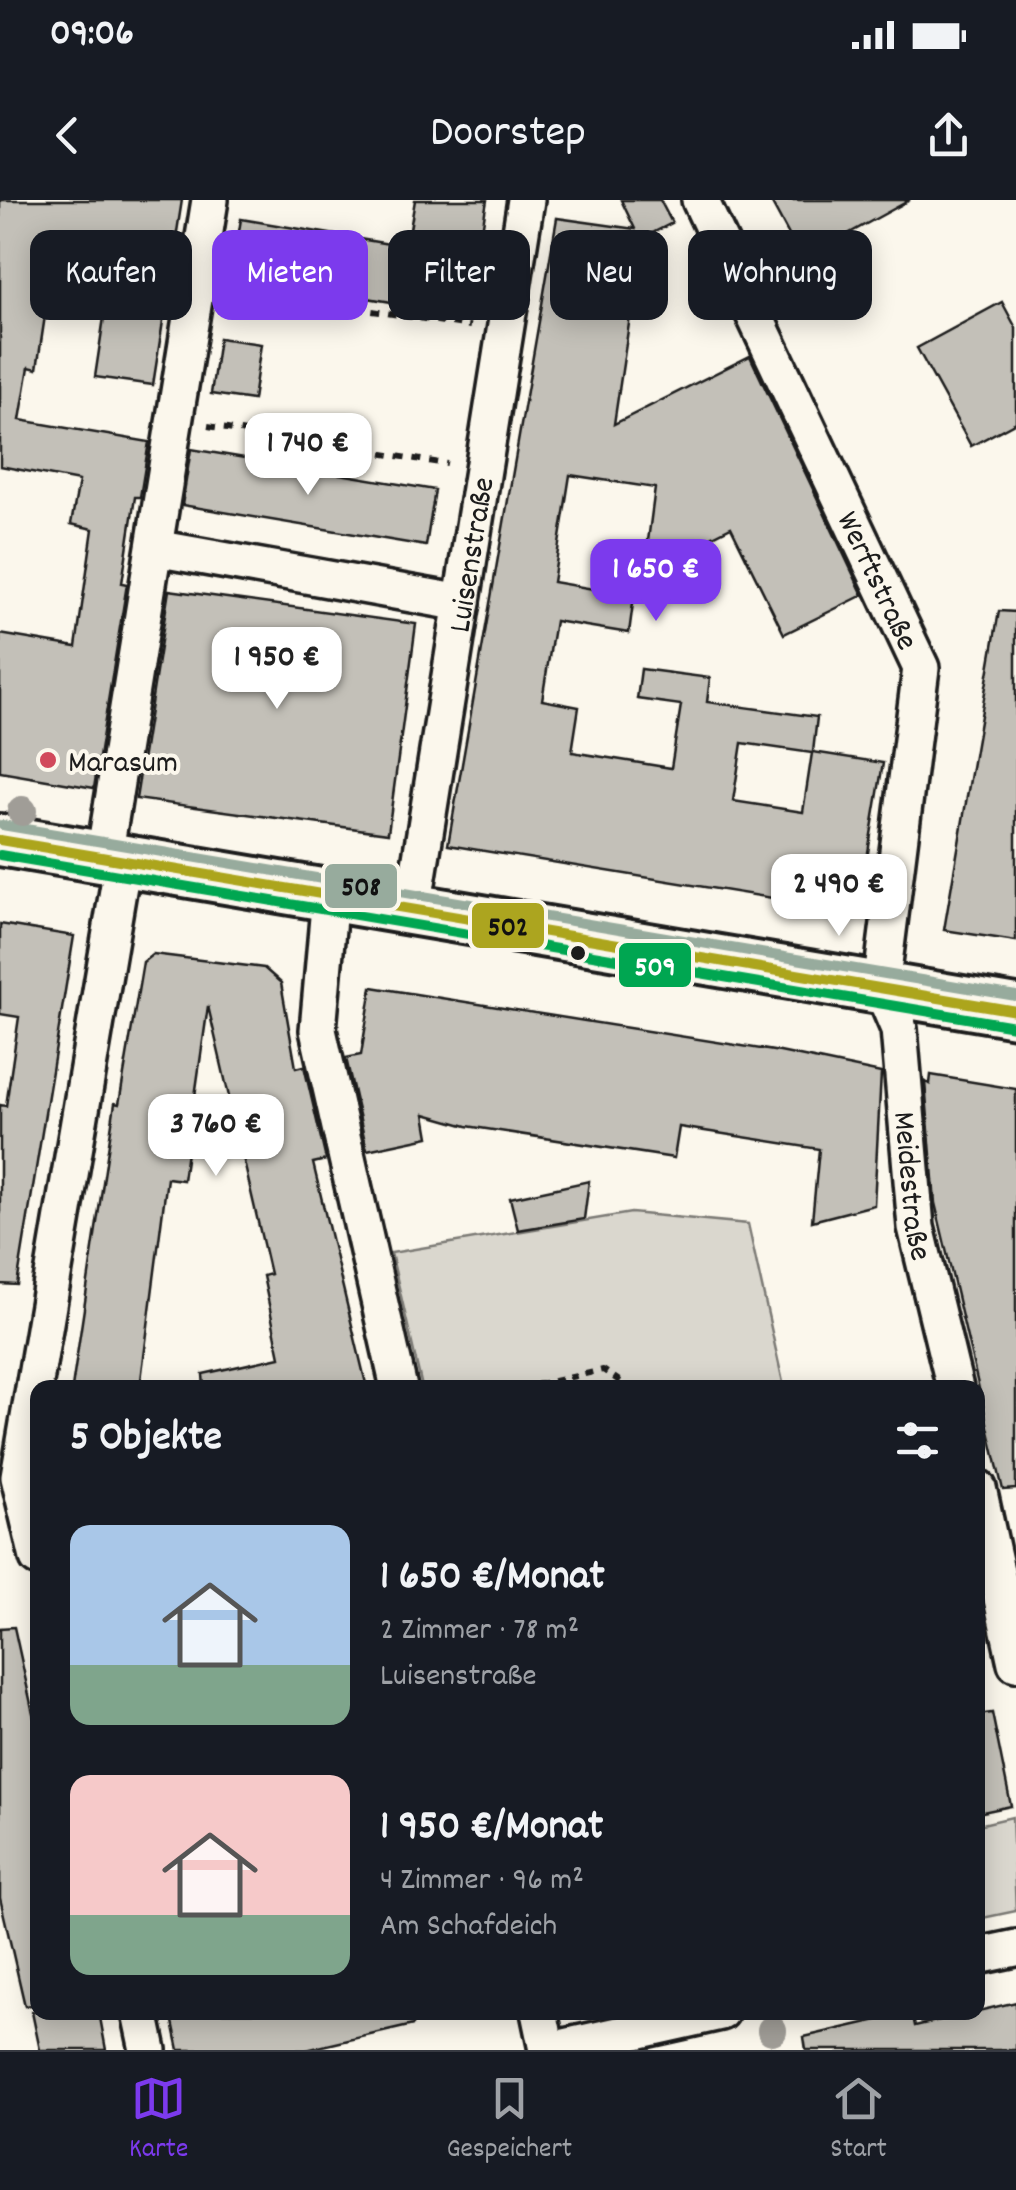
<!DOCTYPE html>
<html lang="de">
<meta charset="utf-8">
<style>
:root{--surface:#171b24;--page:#20242c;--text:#f1f3f6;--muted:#9ea1a6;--line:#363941;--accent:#7c3aed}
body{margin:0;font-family:Dekko,sans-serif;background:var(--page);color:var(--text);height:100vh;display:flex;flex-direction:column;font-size:38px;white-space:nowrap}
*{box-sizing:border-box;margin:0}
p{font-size:32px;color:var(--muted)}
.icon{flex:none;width:55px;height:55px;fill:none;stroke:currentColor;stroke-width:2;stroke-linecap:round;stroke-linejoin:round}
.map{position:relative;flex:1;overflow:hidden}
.sheet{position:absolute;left:30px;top:1180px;width:955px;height:640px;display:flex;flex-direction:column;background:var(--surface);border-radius:20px;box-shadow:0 5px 25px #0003}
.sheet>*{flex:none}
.guide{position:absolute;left:30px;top:30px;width:958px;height:90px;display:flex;gap:20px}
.price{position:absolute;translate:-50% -85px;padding:0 22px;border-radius:20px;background:#fff;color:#222;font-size:32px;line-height:65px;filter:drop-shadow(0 2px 5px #0008)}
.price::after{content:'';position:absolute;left:50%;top:60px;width:30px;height:22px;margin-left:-15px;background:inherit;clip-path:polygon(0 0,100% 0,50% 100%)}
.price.on{background:var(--accent);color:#fff}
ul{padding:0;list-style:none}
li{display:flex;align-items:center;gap:30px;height:250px;padding:0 40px}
li span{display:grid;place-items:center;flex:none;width:280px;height:200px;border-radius:20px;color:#555}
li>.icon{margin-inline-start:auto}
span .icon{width:120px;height:120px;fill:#fffc;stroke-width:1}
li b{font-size:42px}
h2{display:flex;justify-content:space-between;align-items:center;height:120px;padding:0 40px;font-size:42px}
.pill{padding:0 35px;border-radius:20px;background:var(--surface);box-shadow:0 5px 25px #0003;font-size:35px;line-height:90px}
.pill.on{background:var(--accent);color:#fff}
.status{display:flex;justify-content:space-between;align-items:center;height:70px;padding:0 50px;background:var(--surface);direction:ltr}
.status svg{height:28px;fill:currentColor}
header{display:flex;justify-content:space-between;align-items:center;height:130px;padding:0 40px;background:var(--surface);font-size:45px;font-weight:600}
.tabs{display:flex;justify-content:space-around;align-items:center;height:140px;border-top:2px solid var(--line);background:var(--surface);font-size:28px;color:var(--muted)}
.tabs a{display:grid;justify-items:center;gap:5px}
.tabs .on{color:var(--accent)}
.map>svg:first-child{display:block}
.green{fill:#dad7ce;stroke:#7b7a75;stroke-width:2.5}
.building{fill:#c3c0b8;stroke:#1c1c1c;stroke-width:2.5;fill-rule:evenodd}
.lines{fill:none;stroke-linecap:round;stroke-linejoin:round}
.minor-casing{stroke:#1c1c1c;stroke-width:42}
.secondary-casing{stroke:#1c1c1c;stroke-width:58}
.path{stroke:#1c1c1c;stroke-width:6;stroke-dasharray:8 8;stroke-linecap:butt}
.minor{stroke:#fbf7ec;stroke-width:35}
.secondary{stroke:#fbf7ec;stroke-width:50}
.bus-1-casing{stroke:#fbf7ec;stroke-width:18}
.bus-2-casing{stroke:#fbf7ec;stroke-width:18}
.bus-3-casing{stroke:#fbf7ec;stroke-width:18}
.bus-1{stroke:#aca51f;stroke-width:10}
.bus-2{stroke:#00a651;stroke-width:10}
.bus-3{stroke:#97ab9d;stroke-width:10}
.tree{fill:#a09d97}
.poi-dot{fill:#d1495b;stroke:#fbf7ec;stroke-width:4}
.bus-dot{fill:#1c1c1c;stroke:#fbf7ec;stroke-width:4}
.labels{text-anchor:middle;stroke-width:8;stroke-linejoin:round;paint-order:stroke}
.street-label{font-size:32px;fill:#1c1c1c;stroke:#fbf7ec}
.poi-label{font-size:32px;fill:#1c1c1c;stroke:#fbf7ec;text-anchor:start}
.line-badge{stroke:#fbf7ec;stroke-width:4}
.badge-label{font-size:28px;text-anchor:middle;font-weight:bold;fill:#fff}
.pale-badge-label{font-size:28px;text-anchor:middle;font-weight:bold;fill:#111}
</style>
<div class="status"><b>09:06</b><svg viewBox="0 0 49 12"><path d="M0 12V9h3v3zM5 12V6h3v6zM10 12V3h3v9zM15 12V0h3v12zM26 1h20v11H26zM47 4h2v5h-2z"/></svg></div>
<header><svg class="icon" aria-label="back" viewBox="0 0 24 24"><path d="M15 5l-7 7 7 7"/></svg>Doorstep<svg class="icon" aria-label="share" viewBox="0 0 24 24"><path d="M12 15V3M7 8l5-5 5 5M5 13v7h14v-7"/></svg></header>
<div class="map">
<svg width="1016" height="1850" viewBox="0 0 1016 1850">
<rect width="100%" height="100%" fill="#fbf7ec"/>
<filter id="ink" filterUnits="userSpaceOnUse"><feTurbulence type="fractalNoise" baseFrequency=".01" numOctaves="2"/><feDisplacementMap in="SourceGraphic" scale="20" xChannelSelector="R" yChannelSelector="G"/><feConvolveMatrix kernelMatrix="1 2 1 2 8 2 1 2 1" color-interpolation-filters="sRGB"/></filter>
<g filter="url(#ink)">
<!-- green -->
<g class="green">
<polygon points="631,1013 748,1024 784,1187 422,1187 391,1053"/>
<polygon points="1012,1617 1016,1711 978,1719 978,1625"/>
</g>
<!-- building -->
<g class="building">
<polygon points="0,0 182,0 153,185 95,177 109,84 51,76 37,169 29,167 20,220 149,242 140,297 135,297 122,383 127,384 94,588 0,572 0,434 76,447 93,329 71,324 79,281 0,266"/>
<polygon points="415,0 487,0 468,115 232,75 241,19 407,47"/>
<path d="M621 0H660L672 23 619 50 611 107 631 110 614 224 750 156 863 395 784 434 731 327 644 371 655 288 570 275 553 382 634 396 629 433 555 421 542 500 579 507 572 552 671 568 681 505 637 499 641 469 710 478 707 502 817 517 813 552 883 563 858 712 448 645 557 18 635 29ZM742 543 812 553 803 612 733 601Z"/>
<polygon points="770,0 910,0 802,59"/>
<polygon points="1002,102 1016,128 1016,222 971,246 917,148"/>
<polygon points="219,138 261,144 253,200 211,194"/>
<polygon points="191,249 435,290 426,346 182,305"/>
<polygon points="169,390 416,424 388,633 136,599"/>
<polygon points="999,411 1016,412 1016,741 944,730"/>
<polygon points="0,724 74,736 17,1085 0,1084 0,905 6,906 19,817 0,814"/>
<polygon points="153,754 264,768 281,783 296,868 304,866 326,960 313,963 367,1188 204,1188 203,1174 280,1157 263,1076 270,1074 208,806 183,980 167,978 140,1188 72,1188 115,903 119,904 143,762"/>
<polygon points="372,787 780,852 881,873 874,1005 812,1021 819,949 679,927 674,958 467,926 425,914 429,937 367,950 346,858 361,855"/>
<polygon points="931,875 1016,889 1016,1289 1003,1290 935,1003 925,882 930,884"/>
<polygon points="589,981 584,1019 518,1030 510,998"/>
<polygon points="14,1427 38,1536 38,1804 25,1806 0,1698 0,1428"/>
<polygon points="992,1513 1011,1606 978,1613 978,1515"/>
<polygon points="1016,1802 1016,1850 806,1850 804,1837 912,1812 915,1826"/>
<polygon points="32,1812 99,1812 106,1850 40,1850"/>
<polygon points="171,1812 411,1812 413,1825 306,1850 179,1850"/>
</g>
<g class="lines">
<!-- minor casing -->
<g class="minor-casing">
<g id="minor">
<path id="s1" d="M700 0 921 468 881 787 899 829 916 1027 955 1188"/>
<polyline points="155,348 462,403"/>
<polyline points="104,657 210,0"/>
<polyline points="330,695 318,830 399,1188"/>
<path id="s2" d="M413 708 526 0"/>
<polyline points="978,1288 1016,1463"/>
<polyline points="38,1358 19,1277 123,661"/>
<polyline points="978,1756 1016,1748"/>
<polyline points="140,1812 148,1850"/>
<polyline points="539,1812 547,1850"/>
<polyline points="551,1850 721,1812"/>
</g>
</g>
<!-- secondary casing -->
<g class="secondary-casing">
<polyline id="secondary" points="0,640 1016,811"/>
</g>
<!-- path -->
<g class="path">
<polyline points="230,89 470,126"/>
<polyline points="208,226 447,264"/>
<polyline points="522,1188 603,1170 630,1188"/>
</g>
<!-- minor -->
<use href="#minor" class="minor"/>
<!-- secondary -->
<use href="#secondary" class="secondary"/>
<!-- bus-1 casing -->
<g class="bus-1-casing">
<polyline id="bus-1" points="0,640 1016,811"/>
</g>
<!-- bus-2 casing -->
<g class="bus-2-casing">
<polyline id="bus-2" points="0,655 1014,826"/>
</g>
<!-- bus-3 casing -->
<g class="bus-3-casing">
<polyline id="bus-3" points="2,625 1016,796"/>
</g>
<!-- bus-1 -->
<use href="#bus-1" class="bus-1"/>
<!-- bus-2 -->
<use href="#bus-2" class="bus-2"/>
<!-- bus-3 -->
<use href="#bus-3" class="bus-3"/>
</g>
<!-- trees -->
<g class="tree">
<circle cx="22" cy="611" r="15"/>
<circle cx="772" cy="1830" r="15"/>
</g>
</g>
<!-- markers -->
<circle class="poi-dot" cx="48" cy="560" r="10"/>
<circle class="bus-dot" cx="578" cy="753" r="9"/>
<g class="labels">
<!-- street labels -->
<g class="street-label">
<text dy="11" stroke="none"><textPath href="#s2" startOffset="358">Luisenstraße</textPath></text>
<text dy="11" stroke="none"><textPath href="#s1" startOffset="420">Werftstraße</textPath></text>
<text dy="11" stroke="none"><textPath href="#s1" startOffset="1042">Meidestraße</textPath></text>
</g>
<!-- poi labels -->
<g class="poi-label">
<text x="68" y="571">Marasum</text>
</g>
</g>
<g class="line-badge">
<rect x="323" y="662" width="76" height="48" rx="10" fill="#97ab9d"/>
<rect x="470" y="701" width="76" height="49" rx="10" fill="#aca51f"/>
<rect x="617" y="741" width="76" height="48" rx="10" fill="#00a651"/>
</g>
<g class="badge-label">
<text x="655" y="775">509</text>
</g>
<g class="pale-badge-label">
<text x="361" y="695">508</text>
<text x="508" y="735">502</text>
</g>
</svg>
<b class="price" style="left:308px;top:298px">1 740 €</b>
<b class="price on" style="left:656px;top:424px">1 650 €</b>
<b class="price" style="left:277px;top:512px">1 950 €</b>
<b class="price" style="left:839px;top:739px">2 490 €</b>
<b class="price" style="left:216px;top:979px">3 760 €</b>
<div class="guide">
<a class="pill">Kaufen</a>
<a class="pill on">Mieten</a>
<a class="pill">Filter</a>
<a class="pill">Neu</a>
<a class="pill">Wohnung</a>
</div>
<section class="sheet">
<h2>5 Objekte<svg class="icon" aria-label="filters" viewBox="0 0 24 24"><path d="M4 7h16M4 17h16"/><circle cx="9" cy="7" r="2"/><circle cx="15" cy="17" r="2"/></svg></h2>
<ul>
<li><span style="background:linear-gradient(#a9c7e8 70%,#7fa58c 0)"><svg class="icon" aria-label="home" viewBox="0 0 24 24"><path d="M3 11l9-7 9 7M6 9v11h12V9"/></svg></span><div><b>1 650 €/Monat</b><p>2 Zimmer · 78 m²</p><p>Luisenstraße</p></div></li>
<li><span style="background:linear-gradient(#f6c9c9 70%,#7fa58c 0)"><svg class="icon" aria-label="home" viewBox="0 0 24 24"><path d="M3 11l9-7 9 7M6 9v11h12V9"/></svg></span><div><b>1 950 €/Monat</b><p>4 Zimmer · 96 m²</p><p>Am Schafdeich</p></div></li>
</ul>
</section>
</div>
<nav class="tabs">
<a class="on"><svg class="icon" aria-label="map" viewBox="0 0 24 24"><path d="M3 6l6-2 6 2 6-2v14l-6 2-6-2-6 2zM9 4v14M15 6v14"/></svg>Karte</a>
<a><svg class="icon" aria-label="saved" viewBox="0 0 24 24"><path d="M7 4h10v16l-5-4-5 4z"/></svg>Gespeichert</a>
<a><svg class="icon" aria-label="home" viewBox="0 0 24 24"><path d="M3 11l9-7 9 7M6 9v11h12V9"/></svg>Start</a>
</nav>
